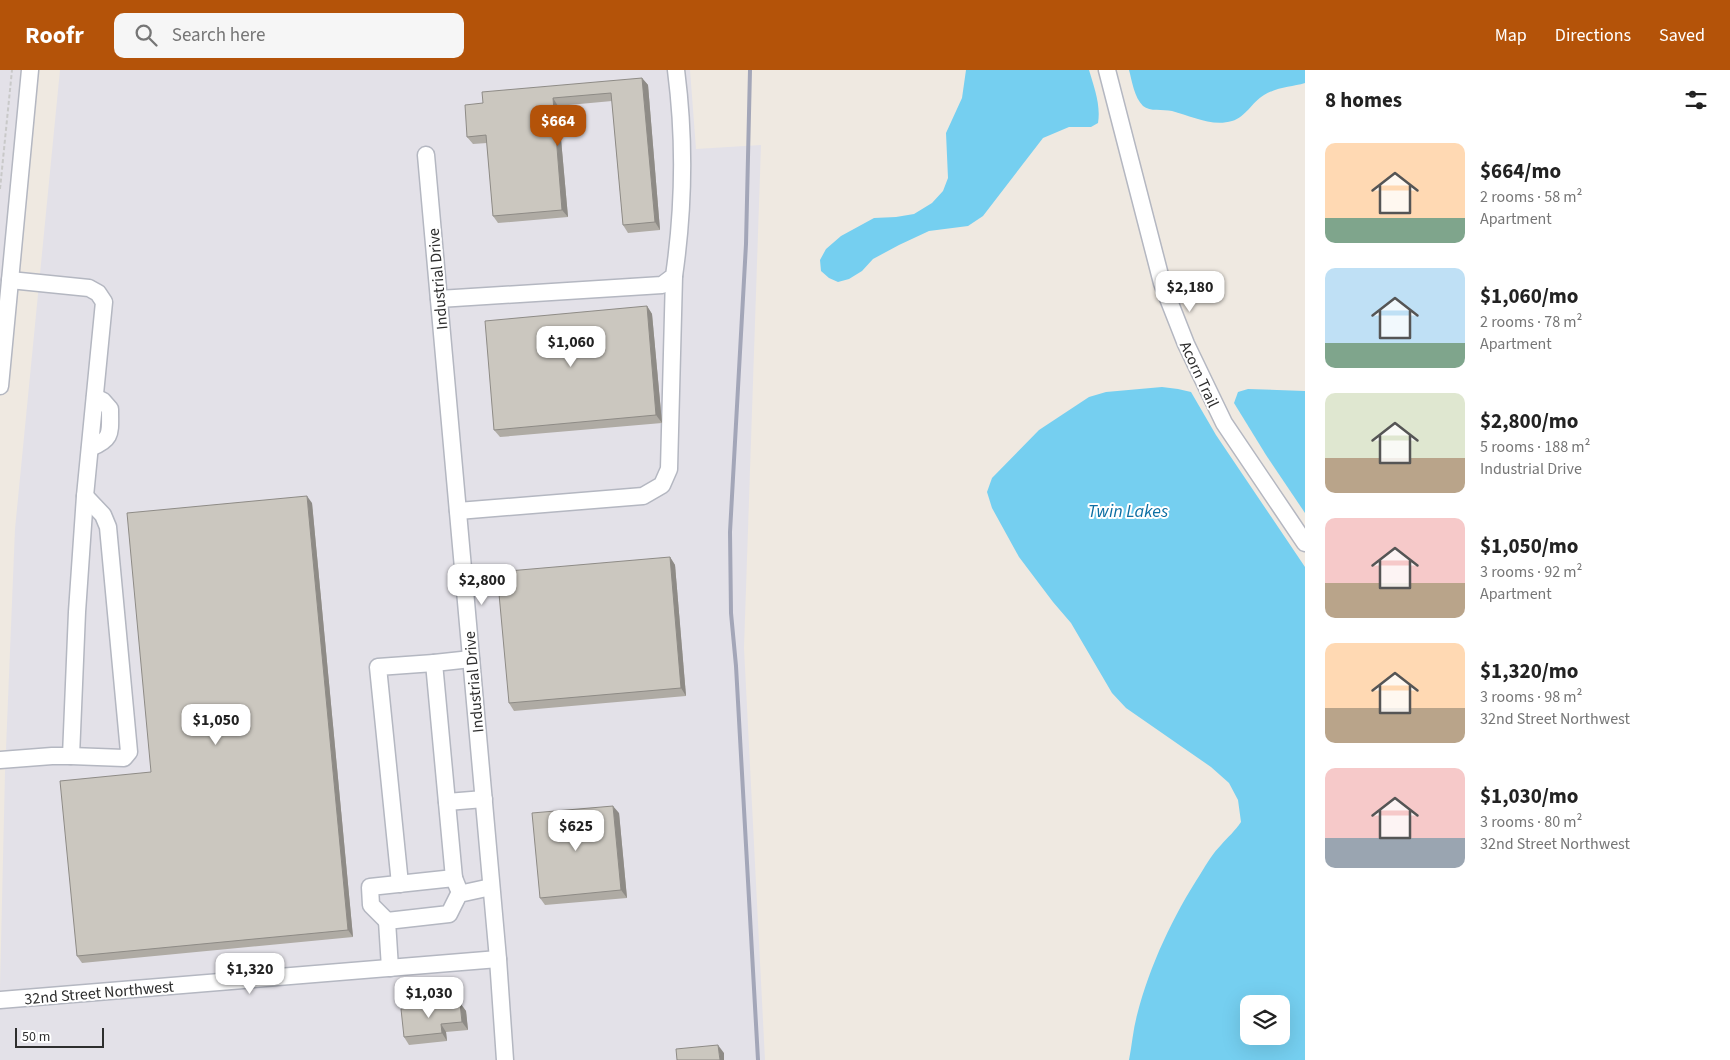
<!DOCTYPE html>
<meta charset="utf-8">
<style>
:root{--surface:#fff;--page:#f6f6f6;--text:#222;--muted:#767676;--accent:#b45309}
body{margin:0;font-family:"Source Sans 3",sans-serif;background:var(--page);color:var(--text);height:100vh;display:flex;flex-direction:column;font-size:19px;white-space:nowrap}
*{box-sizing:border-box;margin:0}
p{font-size:16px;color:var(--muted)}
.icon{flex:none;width:28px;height:28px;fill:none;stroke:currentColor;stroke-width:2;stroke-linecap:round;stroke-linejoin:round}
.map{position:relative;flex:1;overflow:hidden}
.drawer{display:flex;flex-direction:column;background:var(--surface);width:425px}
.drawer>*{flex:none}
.buttons{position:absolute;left:1240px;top:925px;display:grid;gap:10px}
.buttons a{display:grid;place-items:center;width:50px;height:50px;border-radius:10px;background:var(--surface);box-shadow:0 5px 20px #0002;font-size:25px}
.scale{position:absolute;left:15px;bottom:12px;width:89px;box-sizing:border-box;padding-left:5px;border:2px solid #2e2e2e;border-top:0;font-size:14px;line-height:18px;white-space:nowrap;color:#2e2e2e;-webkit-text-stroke:4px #fff;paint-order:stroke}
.price{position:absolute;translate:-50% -42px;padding:0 11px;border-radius:10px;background:#fff;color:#222;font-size:16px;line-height:32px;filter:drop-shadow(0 1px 2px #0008)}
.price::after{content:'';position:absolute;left:50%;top:30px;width:15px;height:11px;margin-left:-8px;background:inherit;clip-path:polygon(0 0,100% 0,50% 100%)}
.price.active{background:var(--accent);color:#fff}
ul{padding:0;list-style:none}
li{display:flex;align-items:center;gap:15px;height:125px;padding:0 20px}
li span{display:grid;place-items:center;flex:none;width:140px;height:100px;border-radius:10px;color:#555}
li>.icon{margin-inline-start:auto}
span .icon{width:60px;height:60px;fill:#fffc;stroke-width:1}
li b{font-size:21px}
h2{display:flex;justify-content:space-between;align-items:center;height:60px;padding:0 20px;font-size:21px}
header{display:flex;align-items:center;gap:30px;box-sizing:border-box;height:70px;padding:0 25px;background:var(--accent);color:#fff}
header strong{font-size:24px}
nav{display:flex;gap:28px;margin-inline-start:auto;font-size:18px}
.search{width:350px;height:45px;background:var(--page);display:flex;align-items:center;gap:12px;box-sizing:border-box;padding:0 18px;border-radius:10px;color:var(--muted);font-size:19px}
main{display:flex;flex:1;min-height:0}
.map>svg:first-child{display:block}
.industrial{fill:#e3e1e8}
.water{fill:#75cff0;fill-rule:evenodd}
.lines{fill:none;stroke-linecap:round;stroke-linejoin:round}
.minor-casing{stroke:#b4b7c1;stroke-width:19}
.path{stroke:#c9c9c9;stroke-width:2;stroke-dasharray:4 2.5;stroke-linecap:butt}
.minor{stroke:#fff;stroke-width:16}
.rail{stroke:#a3a6b8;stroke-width:4}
.wall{fill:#afaba4}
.shaded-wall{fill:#8e8b86}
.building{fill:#cbc7bf;stroke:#8e8b86}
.labels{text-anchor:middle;stroke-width:4;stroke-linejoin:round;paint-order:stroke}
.street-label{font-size:16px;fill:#2e2e2e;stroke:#fff}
.water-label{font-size:18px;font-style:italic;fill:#0d6fa3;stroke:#fff}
</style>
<header>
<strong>Roofr</strong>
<div class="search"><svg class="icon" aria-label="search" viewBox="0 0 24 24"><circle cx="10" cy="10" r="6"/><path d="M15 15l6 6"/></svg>Search here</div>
<nav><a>Map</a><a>Directions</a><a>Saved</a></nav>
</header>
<main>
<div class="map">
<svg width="1305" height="990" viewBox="0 0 1305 990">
<rect width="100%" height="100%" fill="#efe9e1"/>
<!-- industrial -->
<g class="industrial">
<polygon points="0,0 22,0 0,235"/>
<polygon points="60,0 690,0 696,79 761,75 744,578 765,990 0,990 0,917 5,703 15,459"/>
</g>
<!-- water -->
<g class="water">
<path d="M966 0H1089C1094 17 1101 35 1098 53L1091 57H1069L1043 68 983 146 968 156 929 161 899 175 873 189 862 201 849 209 838 212 829 208 821 201 820 190 826 179 841 166 874 148 896 147 914 144 932 133 943 121 948 108 946 63 962 28Z"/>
<path d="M1129 0H1305V13C1292 17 1277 17 1264 25 1252 32 1246 47 1232 51 1212 57 1191 46 1172 41 1163 39 1150 42 1143 36 1134 27 1132 11 1129 0Z"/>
<path d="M1162 317 1178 319 1191 322 1216 365 1305 497V990H1129C1132 975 1133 960 1137 945 1150 895 1173 846 1201 803 1207 793 1213 783 1221 775 1228 767 1235 761 1241 752L1238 730 1229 713 1211 697 1126 638 1112 623 1071 553 1053 532 1019 487 992 438 987 422 992 408 1039 360 1089 327 1106 322ZM1249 934H1281V966H1249Z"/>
<polygon points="1248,319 1305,321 1305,443 1266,385 1234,333 1238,322"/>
</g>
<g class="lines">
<!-- minor casing -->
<g class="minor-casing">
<g id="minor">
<polyline points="1107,0 1162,213 1186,274 1224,353 1305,473"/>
<polyline points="426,85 498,889 505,990"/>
<path d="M439 229 662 215 674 206C684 137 685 69 676 0"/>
<polyline points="0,316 30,0"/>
<path d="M90 378C113 369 110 363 110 339L103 331 95 327"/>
<polyline points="458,441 643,426 662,415 669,399 674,206"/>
<polyline points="71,686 124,688 129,682 108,457 103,445 85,426"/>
<polyline points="0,690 52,686 71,686 77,542 85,426 104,232 98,223 89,218 10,210"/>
<polyline points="447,732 484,729"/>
<polyline points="454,808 434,593 471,589"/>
<polyline points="400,814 378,597 434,593"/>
<polyline points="387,851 371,835 370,817 454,808 458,818"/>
<polyline points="390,898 387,851 449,844 459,824 491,817"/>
<polyline points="0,930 498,889"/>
</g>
</g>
<!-- path -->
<polyline class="path" points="0,119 12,0"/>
<!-- minor -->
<use href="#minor" class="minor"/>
<!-- rail -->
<polyline class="rail" points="750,0 746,174 730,462 731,543 736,596 758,990"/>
</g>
<!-- wall -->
<g class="wall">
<polygon points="642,8 648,15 660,160 628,163 623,155 612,31 558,36 568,147 498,153 493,146 487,73 473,74 467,67 483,33"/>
<polygon points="647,236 652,244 662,353 500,367 494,360"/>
<polygon points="312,433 353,867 82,893 77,886 151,702"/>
<polygon points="670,487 675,495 686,626 514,641 509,633"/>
<polygon points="619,743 627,828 545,835 540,828"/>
<polygon points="460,933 466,941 468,960 446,962 447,971 409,975 404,967"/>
</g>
<!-- shaded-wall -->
<g class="shaded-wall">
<polygon points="642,8 648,15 660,160 655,152"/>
<polygon points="553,28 558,36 568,147 562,140"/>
<polygon points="647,236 652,244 662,353 656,345"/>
<polygon points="307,426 312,433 353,867 348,860"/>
<polygon points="670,487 675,495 686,626 681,618"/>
<polygon points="613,736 619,743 627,828 621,820"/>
<polygon points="460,933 466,941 468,960 462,952"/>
<polygon points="441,954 446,962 447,971 442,963"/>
<polygon points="718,975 724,983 724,990 720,990"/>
</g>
<!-- building -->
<g class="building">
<polygon points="642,8 655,152 623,155 611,23 553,28 562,140 493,146 486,65 467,67 465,35 483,33 482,22"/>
<polygon points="647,236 656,345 494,360 485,251"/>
<polygon points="307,426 348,860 77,886 60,711 151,702 127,443"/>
<polygon points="670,487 681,618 509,633 497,502"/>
<polygon points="613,736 621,820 540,828 532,743"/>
<polygon points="460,933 462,952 441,954 442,963 404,967 401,939"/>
<polygon points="718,975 720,990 677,990 676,979"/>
</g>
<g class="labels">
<!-- street labels -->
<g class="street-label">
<text transform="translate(437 209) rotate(-95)" y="6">Industrial Drive</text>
<text transform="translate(1200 304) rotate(65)" y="6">Acorn Trail</text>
<text transform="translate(473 612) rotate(-95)" y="6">Industrial Drive</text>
<text transform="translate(99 922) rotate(-5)" y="6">32nd Street Northwest</text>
</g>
<!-- water labels -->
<g class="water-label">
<text x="1128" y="447">Twin Lakes</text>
</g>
</g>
</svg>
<div class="buttons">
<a><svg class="icon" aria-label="layers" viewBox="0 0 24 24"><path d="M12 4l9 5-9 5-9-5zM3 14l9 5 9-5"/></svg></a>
</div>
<div class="scale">50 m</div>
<b class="price active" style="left:558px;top:77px">$664</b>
<b class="price" style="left:1190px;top:243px">$2,180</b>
<b class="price" style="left:571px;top:298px">$1,060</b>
<b class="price" style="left:482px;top:536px">$2,800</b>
<b class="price" style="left:216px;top:676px">$1,050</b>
<b class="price" style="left:576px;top:782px">$625</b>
<b class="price" style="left:250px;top:925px">$1,320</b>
<b class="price" style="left:429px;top:949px">$1,030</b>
</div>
<section class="drawer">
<h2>8 homes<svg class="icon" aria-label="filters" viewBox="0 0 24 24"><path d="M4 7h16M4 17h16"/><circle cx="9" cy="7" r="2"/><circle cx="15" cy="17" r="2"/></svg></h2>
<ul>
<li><span style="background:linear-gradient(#ffd9b3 75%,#7fa58c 0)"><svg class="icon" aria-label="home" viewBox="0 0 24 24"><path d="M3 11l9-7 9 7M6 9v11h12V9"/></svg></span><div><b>$664/mo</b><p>2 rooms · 58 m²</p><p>Apartment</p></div></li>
<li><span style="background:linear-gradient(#bfe0f5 75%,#7fa58c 0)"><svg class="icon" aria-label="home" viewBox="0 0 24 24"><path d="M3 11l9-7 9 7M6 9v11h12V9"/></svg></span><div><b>$1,060/mo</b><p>2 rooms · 78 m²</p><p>Apartment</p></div></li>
<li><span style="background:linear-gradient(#dfe7d0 65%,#b9a48a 0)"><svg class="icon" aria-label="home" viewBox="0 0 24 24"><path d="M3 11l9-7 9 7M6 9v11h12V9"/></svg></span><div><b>$2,800/mo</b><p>5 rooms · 188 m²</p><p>Industrial Drive</p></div></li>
<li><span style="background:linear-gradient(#f6c9c9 65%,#b9a48a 0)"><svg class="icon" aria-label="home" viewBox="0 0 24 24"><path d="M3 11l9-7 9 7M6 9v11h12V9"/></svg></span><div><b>$1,050/mo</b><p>3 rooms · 92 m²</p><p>Apartment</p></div></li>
<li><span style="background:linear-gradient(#ffd9b3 65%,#b9a48a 0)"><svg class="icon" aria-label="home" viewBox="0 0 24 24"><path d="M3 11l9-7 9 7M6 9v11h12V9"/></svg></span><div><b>$1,320/mo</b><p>3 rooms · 98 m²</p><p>32nd Street Northwest</p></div></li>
<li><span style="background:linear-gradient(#f6c9c9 70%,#9aa5b1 0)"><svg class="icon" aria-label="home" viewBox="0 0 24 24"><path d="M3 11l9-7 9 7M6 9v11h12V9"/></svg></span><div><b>$1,030/mo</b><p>3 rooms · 80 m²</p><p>32nd Street Northwest</p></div></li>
</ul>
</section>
</main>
